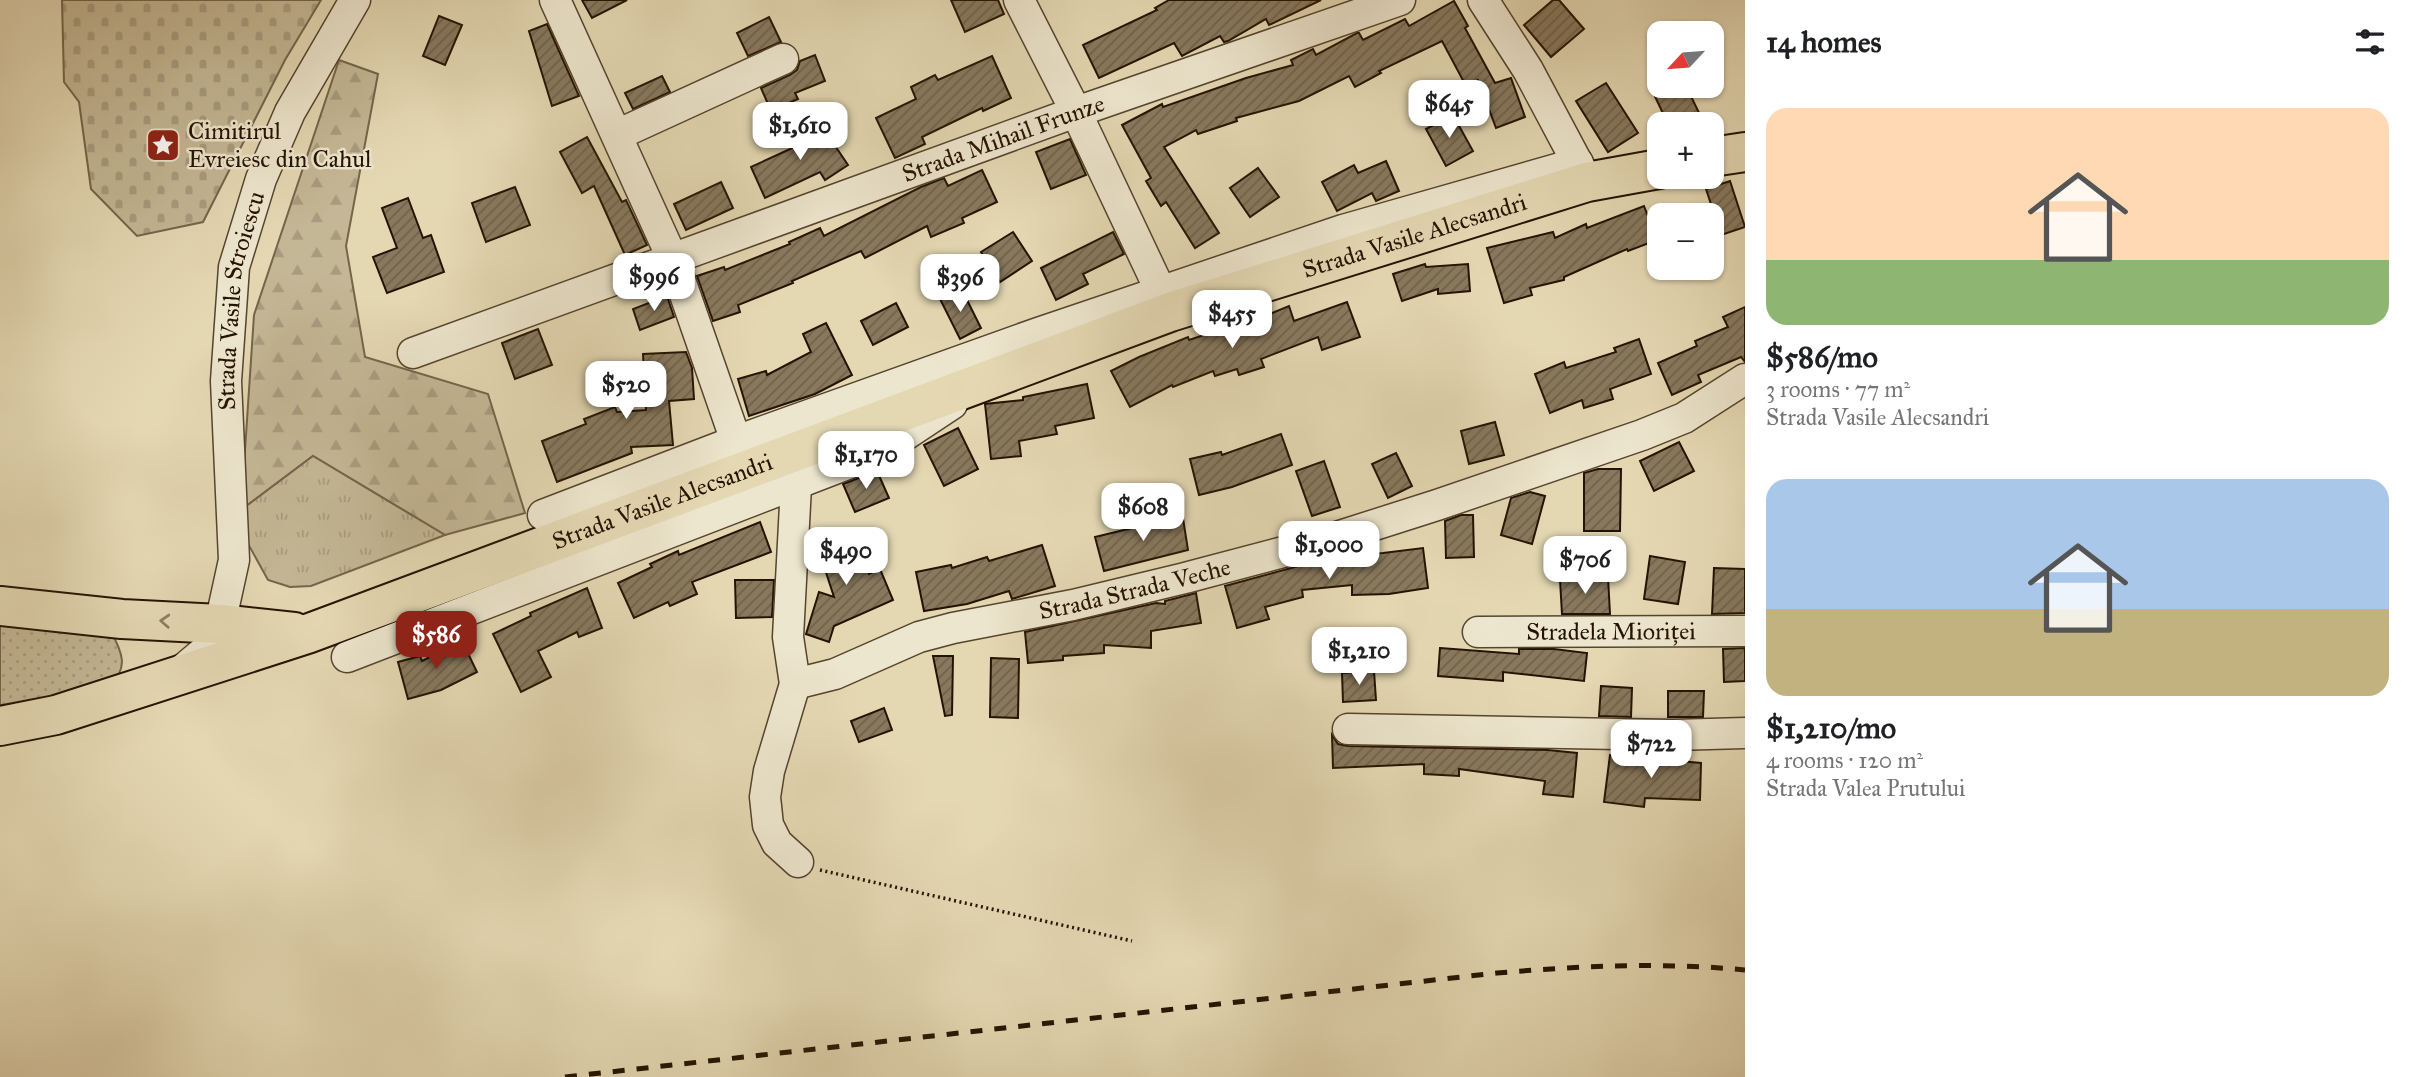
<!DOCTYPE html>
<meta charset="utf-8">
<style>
:root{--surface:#fff;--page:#f6f6f6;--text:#202124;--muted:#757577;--accent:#8f2418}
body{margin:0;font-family:"IM FELL Great Primer",serif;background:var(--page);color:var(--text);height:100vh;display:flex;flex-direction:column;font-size:26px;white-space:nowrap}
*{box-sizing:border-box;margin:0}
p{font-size:23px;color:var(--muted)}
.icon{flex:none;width:38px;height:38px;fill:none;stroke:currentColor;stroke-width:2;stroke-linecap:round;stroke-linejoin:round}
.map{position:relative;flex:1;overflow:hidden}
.sheet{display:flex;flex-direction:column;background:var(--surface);width:665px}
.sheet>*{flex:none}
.needle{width:46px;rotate:244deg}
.controls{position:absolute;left:1647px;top:21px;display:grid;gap:14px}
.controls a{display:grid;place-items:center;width:77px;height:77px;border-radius:14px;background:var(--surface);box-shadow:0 2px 5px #0004;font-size:35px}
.price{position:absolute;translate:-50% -60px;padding:0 16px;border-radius:14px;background:#fff;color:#222;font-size:23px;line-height:46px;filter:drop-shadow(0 2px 4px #0008)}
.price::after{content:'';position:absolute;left:50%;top:42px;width:21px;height:16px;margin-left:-10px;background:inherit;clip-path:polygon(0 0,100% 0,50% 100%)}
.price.active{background:var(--accent);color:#fff}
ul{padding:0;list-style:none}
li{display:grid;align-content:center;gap:14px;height:371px;padding:0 21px}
li span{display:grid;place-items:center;height:217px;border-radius:21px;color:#555}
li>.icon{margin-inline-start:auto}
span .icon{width:126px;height:126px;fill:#fffc;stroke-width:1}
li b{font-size:30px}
h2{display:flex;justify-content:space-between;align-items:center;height:84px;padding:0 21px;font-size:30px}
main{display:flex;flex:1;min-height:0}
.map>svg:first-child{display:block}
.grass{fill:url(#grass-dots);stroke:#74654b;stroke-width:2}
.forest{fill:url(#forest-firs);stroke:#74654b;stroke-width:2}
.cemetery{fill:url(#cemetery-stones);stroke:#74654b;stroke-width:2}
.park{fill:url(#park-tufts);stroke:#74654b;stroke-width:2}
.building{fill:url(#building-hatch);stroke:#251301;stroke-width:2}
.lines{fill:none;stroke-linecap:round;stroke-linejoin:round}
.minor-casing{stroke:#55442e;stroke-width:33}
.major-casing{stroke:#251301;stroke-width:42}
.path{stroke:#251301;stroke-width:3.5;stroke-dasharray:2 3.5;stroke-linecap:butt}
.minor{stroke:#ede6ce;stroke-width:30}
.major{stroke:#e4d8b3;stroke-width:38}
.rail{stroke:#251301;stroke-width:5;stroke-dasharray:12 12;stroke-linecap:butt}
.oneway{stroke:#8e7f63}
.labels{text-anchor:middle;stroke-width:5;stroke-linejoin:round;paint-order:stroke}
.poi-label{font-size:24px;fill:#251301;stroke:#ede6ce;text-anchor:start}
.street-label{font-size:24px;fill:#251301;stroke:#ede6ce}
</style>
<main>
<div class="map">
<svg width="1745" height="1077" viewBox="0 0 1745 1077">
<defs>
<pattern id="grass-dots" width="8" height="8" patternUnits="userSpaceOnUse" patternTransform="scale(1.75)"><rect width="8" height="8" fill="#c4b795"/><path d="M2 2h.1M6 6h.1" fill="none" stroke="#a89c7f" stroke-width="1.8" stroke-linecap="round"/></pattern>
<pattern id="forest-firs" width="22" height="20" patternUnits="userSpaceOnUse" patternTransform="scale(1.75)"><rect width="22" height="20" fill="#c4b795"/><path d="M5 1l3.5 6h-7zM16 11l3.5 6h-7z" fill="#a89c7f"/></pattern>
<pattern id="cemetery-stones" width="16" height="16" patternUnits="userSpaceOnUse" patternTransform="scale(1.75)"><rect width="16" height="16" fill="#c4b795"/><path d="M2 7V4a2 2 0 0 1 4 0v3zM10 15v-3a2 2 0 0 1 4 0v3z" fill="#a89c7f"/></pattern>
<pattern id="park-tufts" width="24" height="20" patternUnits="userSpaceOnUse" patternTransform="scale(1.75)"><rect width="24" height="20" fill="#c4b795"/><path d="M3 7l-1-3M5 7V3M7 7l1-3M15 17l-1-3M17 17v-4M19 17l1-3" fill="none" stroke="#a89c7f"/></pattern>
<pattern id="building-hatch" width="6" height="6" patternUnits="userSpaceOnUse" patternTransform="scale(1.75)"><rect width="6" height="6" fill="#88795e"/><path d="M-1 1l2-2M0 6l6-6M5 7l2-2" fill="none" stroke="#6f624b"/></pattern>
</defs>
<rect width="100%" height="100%" fill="#e4d8b3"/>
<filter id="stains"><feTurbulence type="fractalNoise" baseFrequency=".00286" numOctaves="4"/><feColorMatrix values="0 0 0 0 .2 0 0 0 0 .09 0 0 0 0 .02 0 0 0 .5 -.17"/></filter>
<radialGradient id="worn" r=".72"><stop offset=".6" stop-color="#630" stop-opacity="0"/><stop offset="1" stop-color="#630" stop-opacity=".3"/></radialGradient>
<!-- grass -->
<path class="grass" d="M0 616 110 630C123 653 129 668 109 687L0 710Z"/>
<!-- forest -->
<polygon class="forest" points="339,60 378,74 346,246 365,357 488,394 525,513 445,535 313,456 241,510 254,315"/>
<!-- cemetery -->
<polygon class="cemetery" points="62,0 321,0 285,60 203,222 137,236 91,189 79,102 64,82"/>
<!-- park -->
<polygon class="park" points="313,456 445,535 311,586 290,587 268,580 247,542 241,510"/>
<!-- building -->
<g class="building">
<polygon points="582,0 627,0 592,18"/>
<polygon points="951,0 998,0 1004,14 965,32"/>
<polygon points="1169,0 1321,0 1269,25 1266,19 1228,41 1224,42 1220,36 1182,56 1174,43 1099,78 1083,45 1157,10 1155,8"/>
<polygon points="1553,0 1559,0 1584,29 1551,57 1524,25"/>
<polygon points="1454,1 1468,26 1465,28 1495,83 1511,78 1525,117 1496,128 1478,80 1466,86 1442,41 1379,71 1381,73 1355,87 1349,76 1299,101 1236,118 1237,121 1198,134 1196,130 1164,147 1219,233 1195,248 1166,202 1161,206 1146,181 1151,178 1122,125 1162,104 1163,107 1246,78 1293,65 1291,60 1313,49 1316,55 1357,33 1359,33 1363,40 1405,19 1409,26"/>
<polygon points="439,16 462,25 445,65 423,56"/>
<polygon points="769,17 781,42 748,56 737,33"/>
<polygon points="547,24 579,96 552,106 529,31"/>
<polygon points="815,55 825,81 795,93 798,99 771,111 761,88 790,75 797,70 800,61"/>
<polygon points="992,56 1011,98 983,111 982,108 922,137 925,144 895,158 876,118 916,99 911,87 935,75 938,80"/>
<polygon points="662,76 670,92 633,109 625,93"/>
<polygon points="1606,83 1638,133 1608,152 1576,101"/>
<polygon points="1650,86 1686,86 1702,119 1692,124 1668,124"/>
<polygon points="1453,115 1473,151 1446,166 1426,129"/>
<polygon points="819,122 848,165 825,180 820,172 765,198 751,167 801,144 796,137"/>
<polygon points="587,137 622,202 626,200 647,245 625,255 594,186 582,193 560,152"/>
<polygon points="1070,139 1086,175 1051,189 1036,152"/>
<polygon points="1386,161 1399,191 1376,201 1372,193 1337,211 1322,182 1354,165 1358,173"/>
<polygon points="1258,168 1279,197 1250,217 1230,188"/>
<polygon points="982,170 997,202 962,218 964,223 931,237 927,226 865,258 861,251 792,281 793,283 738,305 740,312 713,321 697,276 724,267 725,270 790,244 789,242 820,228 824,236 921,187 944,178 948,186"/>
<polygon points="1730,181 1745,227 1721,235 1706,189"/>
<polygon points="721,182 733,208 686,230 674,204"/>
<polygon points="515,187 530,225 486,242 472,203"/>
<polygon points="408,198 423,238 431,235 444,272 387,293 373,257 397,248 382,208"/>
<polygon points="1644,206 1657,240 1628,251 1627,249 1564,277 1564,280 1530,288 1532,295 1504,303 1487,248 1553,232 1555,238 1586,224 1587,228"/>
<polygon points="1013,232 1032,261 1000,282 981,252"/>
<polygon points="1113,232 1124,254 1083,274 1088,284 1056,300 1041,268"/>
<polygon points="1425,264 1426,267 1468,264 1470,291 1438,294 1438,289 1402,301 1393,274"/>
<polygon points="961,288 981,328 960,339 940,299"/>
<polygon points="667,296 674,317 640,330 633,309"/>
<polygon points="1347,302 1360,337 1322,350 1318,337 1261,359 1264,367 1239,375 1237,369 1215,376 1213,371 1173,387 1172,385 1130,407 1111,371 1139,357 1188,337 1189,340 1225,328 1224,325 1248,318 1250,322 1289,306 1294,321"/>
<polygon points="896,303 908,327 873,345 861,321"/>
<polygon points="1745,307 1745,362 1741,357 1698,375 1701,382 1672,395 1658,363 1697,346 1695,341 1728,327 1723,317"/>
<polygon points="826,323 852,375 815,394 749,416 738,379 766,371 767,375 811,352 803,334"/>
<polygon points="538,329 552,365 515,379 502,343"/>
<polygon points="1639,339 1651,374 1610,389 1613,399 1584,408 1582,400 1550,413 1535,374 1564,362 1566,368 1616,352 1614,348"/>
<polygon points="686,352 692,368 694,399 669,401 673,445 631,447 632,453 557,482 542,441 586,424 584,419 615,407 617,412 646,410 643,354"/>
<polygon points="1087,384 1094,418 1055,426 1057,434 1019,441 1021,456 991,459 985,404 1023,400 1023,397"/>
<polygon points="1495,422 1504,455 1469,464 1461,431"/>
<polygon points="958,428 978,469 944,486 924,445"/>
<polygon points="1281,434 1292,465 1232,487 1199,495 1190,459 1221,452 1222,455"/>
<polygon points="1679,442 1694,471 1654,491 1640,461"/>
<polygon points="1396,453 1412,486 1388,498 1372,464"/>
<polygon points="1324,461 1340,507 1312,516 1296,471"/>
<polygon points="1598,469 1621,469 1620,531 1584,531 1584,473"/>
<polygon points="877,471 889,498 855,512 843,484"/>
<polygon points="1530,492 1545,496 1532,544 1501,535 1511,498"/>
<polygon points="1182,512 1188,550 1104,571 1095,537 1153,523"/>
<polygon points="1461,515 1473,515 1474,557 1446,558 1445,521"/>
<polygon points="760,522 771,552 692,582 697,594 670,606 668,602 634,618 618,583 652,567 650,564 678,551 679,555"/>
<polygon points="855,532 869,574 880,569 893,600 834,626 829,642 806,634 819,592 834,597 817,545"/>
<polygon points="1042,545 1055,586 1012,599 1009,591 967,604 924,611 916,572 951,565 952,568 987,557 989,561"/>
<polygon points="1423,548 1428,588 1389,594 1352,595 1352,585 1302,590 1303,597 1265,607 1269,619 1237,628 1225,586 1339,555 1383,553"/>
<polygon points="1650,556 1685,562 1678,604 1644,599"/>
<polygon points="1714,568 1745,569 1745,613 1712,614"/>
<polygon points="1608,577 1610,614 1562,614 1560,580"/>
<polygon points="735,580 774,580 772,617 736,618"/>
<polygon points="587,588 602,628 579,637 577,632 538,651 551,677 521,692 493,634 531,616 530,613"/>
<polygon points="1196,593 1201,623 1151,631 1151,648 1104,645 1104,653 1063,656 1063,660 1028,663 1025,632 1156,603 1165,604 1165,601"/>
<polygon points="462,641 477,672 441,690 408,699 398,662 420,656 422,661"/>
<polygon points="1440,648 1519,654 1519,649 1554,649 1587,653 1584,681 1503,672 1503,681 1438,676"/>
<polygon points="1745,648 1745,681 1724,682 1723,649"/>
<polygon points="933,656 953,656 952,715 945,716"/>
<polygon points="991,658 1019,659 1018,718 990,717"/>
<polygon points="1374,671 1376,700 1343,702 1342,673"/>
<polygon points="1601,686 1632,688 1631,717 1599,716"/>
<polygon points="1668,691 1704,691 1703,717 1668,717"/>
<polygon points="884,708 892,730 859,742 851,721"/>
<polygon points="1332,735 1338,744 1348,746 1548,750 1577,753 1573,797 1543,794 1545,781 1459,769 1459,776 1424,774 1424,764 1333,768"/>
<polygon points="1610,755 1701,763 1700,800 1645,798 1644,807 1604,802"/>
</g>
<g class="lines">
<!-- minor casing -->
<g class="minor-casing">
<g id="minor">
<polyline points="555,0 673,260 736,441"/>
<polyline points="1019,0 1076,112 1161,292"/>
<polyline points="1483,0 1528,70 1586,179"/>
<polyline points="617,135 783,59"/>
<path id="s1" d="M413 353 1076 112 1400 0"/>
<polyline points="796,486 788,637 795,684 769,771 765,797 768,825 777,843 798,862"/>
<polyline points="543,515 736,441 1038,333 1343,230 1578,163"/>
<path id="s2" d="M1478 632 1745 631"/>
<polyline points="347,657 881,451 952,404"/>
<path id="s3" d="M180 672 206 650 220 624 234 560 226 381 234 267 261 179 290 112 355 0"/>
<path id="s4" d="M795 684 835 674 919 637 953 628 1073 605 1185 578 1321 542 1437 505 1642 435 1684 418 1745 379"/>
<polyline points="1348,729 1673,735 1745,733"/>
</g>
</g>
<!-- major casing -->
<g class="major-casing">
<g id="major">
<polyline points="1712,157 1745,152"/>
<polyline points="0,606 122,619 220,624 294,632"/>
<path id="s5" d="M0 726 56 715 307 634 1170 312 1587 182 1659 169"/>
</g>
</g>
<!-- path -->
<polyline class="path" points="820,870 1132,941"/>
<!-- minor -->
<use href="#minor" class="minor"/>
<!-- major -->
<use href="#major" class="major"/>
<!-- rail -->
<path class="rail" d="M565 1077 1497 973C1580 966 1662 962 1745 970"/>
</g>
<!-- one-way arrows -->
<defs><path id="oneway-chevron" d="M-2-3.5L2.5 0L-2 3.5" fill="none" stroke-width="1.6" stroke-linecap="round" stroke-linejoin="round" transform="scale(1.75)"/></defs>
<use class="oneway" href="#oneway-chevron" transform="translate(165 621) rotate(-177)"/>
<!-- icons -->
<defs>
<g id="sight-square" transform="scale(1.75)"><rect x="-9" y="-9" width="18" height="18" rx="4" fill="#8f2418" stroke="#ede6ce"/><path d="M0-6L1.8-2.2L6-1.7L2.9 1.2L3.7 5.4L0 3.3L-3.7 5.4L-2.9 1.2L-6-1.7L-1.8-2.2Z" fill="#fff"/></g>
</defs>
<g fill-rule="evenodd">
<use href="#sight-square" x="163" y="145"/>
</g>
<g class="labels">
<!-- poi labels -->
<g class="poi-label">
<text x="188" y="139">Cimitirul<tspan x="188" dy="28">Evreiesc din Cahul</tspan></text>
</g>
<!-- street labels -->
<g class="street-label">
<text dy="8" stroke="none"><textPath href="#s1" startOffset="628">Strada Mihail Frunze</textPath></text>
<text dy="8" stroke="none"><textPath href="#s5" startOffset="1498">Strada Vasile Alecsandri</textPath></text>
<text dy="8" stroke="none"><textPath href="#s3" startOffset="390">Strada Vasile Stroiescu</textPath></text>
<text dy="8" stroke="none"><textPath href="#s5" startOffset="700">Strada Vasile Alecsandri</textPath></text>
<text dy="8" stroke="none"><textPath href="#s4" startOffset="354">Strada Strada Veche</textPath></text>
<text dy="8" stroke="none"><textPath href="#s2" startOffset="133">Stradela Mioriței</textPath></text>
</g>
</g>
<rect width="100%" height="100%" filter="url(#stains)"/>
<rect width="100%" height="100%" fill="url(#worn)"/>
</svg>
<div class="controls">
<a><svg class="needle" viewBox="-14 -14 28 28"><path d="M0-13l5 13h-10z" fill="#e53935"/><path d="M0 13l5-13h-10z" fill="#757577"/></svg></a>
<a>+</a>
<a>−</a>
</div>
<b class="price" style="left:1449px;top:140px">$645</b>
<b class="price" style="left:800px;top:162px">$1,610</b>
<b class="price" style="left:654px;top:313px">$996</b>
<b class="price" style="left:960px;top:314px">$396</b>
<b class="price" style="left:1232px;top:350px">$455</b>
<b class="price" style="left:626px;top:421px">$520</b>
<b class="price" style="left:866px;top:491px">$1,170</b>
<b class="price" style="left:1143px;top:543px">$608</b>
<b class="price" style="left:1329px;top:581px">$1,000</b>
<b class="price" style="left:846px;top:587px">$490</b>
<b class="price" style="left:1585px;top:596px">$706</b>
<b class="price active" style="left:436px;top:671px">$586</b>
<b class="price" style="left:1359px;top:687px">$1,210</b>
<b class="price" style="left:1651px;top:780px">$722</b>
</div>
<section class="sheet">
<h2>14 homes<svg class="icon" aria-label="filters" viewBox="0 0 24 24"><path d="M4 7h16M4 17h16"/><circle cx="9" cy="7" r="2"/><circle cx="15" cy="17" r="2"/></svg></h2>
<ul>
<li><span style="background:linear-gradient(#ffd9b3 70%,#8fb573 0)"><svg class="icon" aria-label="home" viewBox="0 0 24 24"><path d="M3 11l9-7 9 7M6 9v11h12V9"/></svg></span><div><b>$586/mo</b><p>3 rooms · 77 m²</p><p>Strada Vasile Alecsandri</p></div></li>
<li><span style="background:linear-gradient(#a9c7e8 60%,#c2b280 0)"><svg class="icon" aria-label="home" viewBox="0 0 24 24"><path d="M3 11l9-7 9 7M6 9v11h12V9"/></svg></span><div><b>$1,210/mo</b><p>4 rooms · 120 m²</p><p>Strada Valea Prutului</p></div></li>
</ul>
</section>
</main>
